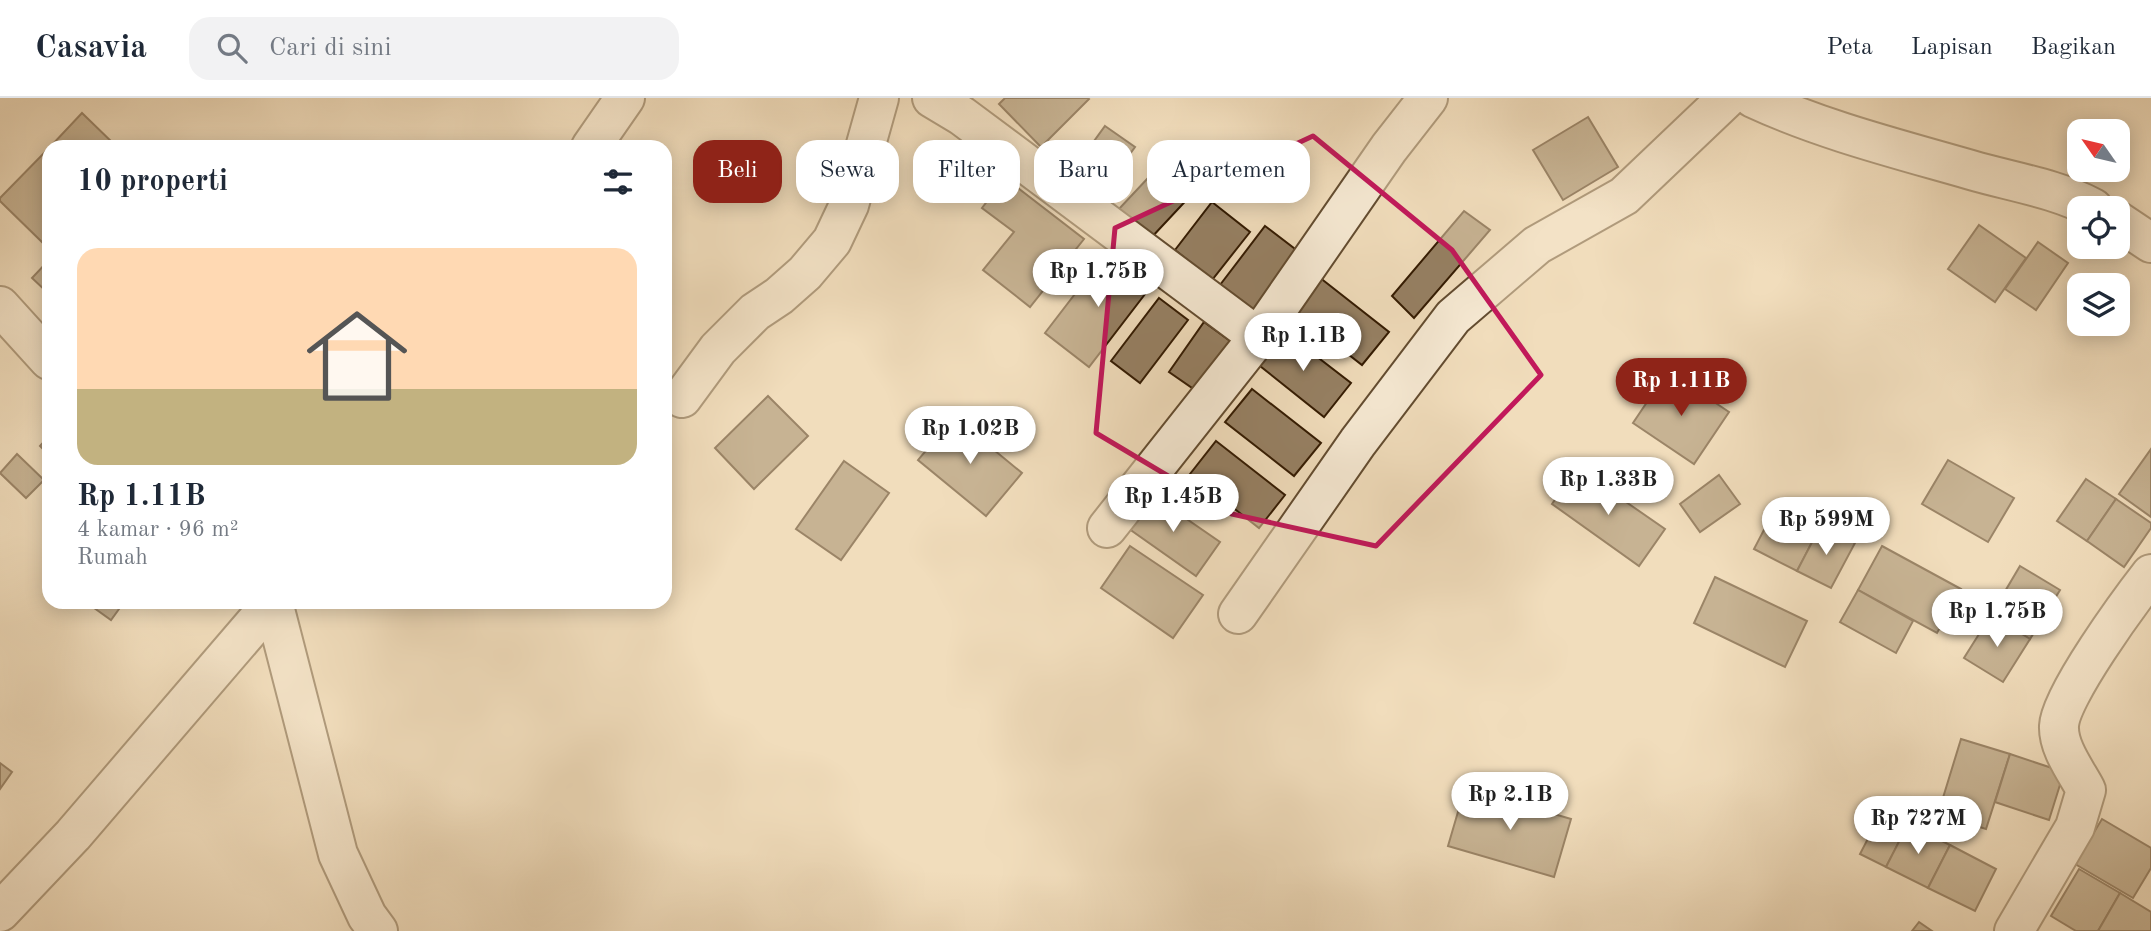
<!DOCTYPE html>
<html lang="id">
<meta charset="utf-8">
<style>
:root{--surface:#fff;--page:#f2f2f3;--text:#1f2937;--muted:#747a83;--line:#e0e1e3;--accent:#8f2418}
body{margin:0;font-family:"Old Standard TT",serif;background:var(--page);color:var(--text);height:100vh;display:flex;flex-direction:column;font-size:26px;white-space:nowrap}
*{box-sizing:border-box;margin:0}
p{font-size:23px;color:var(--muted)}
.icon{flex:none;width:38px;height:38px;fill:none;stroke:currentColor;stroke-width:2;stroke-linecap:round;stroke-linejoin:round}
.map{position:relative;flex:1;overflow:hidden}
.details{position:absolute;left:42px;top:42px;width:630px;height:469px;display:flex;flex-direction:column;background:var(--surface);border-radius:21px;box-shadow:0 4px 18px #0003}
.details>*{flex:none}
.hud{position:absolute;left:693px;top:42px;width:665px;height:63px;display:flex;gap:14px}
.needle{width:46px;rotate:304deg}
.tools{position:absolute;left:2067px;top:21px;display:grid;gap:14px}
.tools a{display:grid;place-items:center;width:63px;height:63px;border-radius:14px;background:var(--surface);box-shadow:0 4px 18px #0003;font-size:35px}
.price{position:absolute;translate:-50% -60px;padding:0 16px;border-radius:24px;background:#fff;color:#222;font-size:23px;line-height:46px;filter:drop-shadow(0 2px 4px #0008)}
.price::after{content:'';position:absolute;left:50%;top:42px;width:21px;height:16px;margin-left:-10px;background:inherit;clip-path:polygon(0 0,100% 0,50% 100%)}
.price.active{background:var(--accent);color:#fff}
ul{padding:0;list-style:none}
li{display:grid;align-content:center;gap:14px;height:371px;padding:0 35px}
li+li{border-top:2px solid var(--line)}
li span{display:grid;place-items:center;height:217px;border-radius:21px;color:#555}
li>.icon{margin-inline-start:auto}
span .icon{width:126px;height:126px;fill:#fffc;stroke-width:1}
li b{font-size:30px}
h2{display:flex;justify-content:space-between;align-items:center;height:84px;padding:0 35px;font-size:30px}
.chip{padding:0 24px;border-radius:21px;background:var(--surface);box-shadow:0 4px 18px #0003;font-size:24px;line-height:63px}
.chip.active{background:var(--accent);color:#fff}
header{display:flex;align-items:center;gap:42px;box-sizing:border-box;height:98px;padding:0 35px;background:var(--surface);border-bottom:2px solid var(--line)}
header strong{font-size:33px}
nav{display:flex;gap:38px;margin-inline-start:auto;font-size:24px}
.search{width:490px;height:63px;background:var(--page);display:flex;align-items:center;gap:18px;box-sizing:border-box;padding:0 24px;border-radius:21px;color:var(--muted);font-size:26px}
.map>svg:first-child{display:block}
.building{fill:#968063;stroke:#341b02;stroke-width:2}
.lines{fill:none;stroke-linecap:round;stroke-linejoin:round}
.minor-casing{stroke:#634c30;stroke-width:42}
.minor{stroke:#f6e9d3;stroke-width:38}
.marked{fill:none;stroke:#c2185b;stroke-width:5;stroke-linejoin:round}
</style>
<header>
<strong>Casavia</strong>
<div class="search"><svg class="icon" aria-label="search" viewBox="0 0 24 24"><circle cx="10" cy="10" r="6"/><path d="M15 15l6 6"/></svg>Cari di sini</div>
<nav><a>Peta</a><a>Lapisan</a><a>Bagikan</a></nav>
</header>
<div class="map">
<svg width="2151" height="833" viewBox="0 0 2151 833">
<rect width="100%" height="100%" fill="#f1ddbc"/>
<filter id="stains"><feTurbulence type="fractalNoise" baseFrequency=".00286" numOctaves="4"/><feColorMatrix values="0 0 0 0 .2 0 0 0 0 .09 0 0 0 0 .02 0 0 0 .5 -.17"/></filter>
<radialGradient id="worn" r=".72"><stop offset=".6" stop-color="#630" stop-opacity="0"/><stop offset="1" stop-color="#630" stop-opacity=".3"/></radialGradient>
<!-- building -->
<g class="building">
<polygon points="1005,0 1088,0 1089,1 1041,49 999,6"/>
<polygon points="82,15 117,49 50,49"/>
<polygon points="1588,19 1618,69 1563,102 1533,52"/>
<polygon points="1105,28 1135,49 1106,89 1076,68"/>
<polygon points="49,50 49,139 43,145 0,103 0,100"/>
<polygon points="1163,64 1194,94 1150,141 1118,112"/>
<polygon points="1005,80 1084,141 1030,209 983,172 1014,134 982,110"/>
<polygon points="1212,104 1250,134 1212,182 1175,152"/>
<polygon points="1464,113 1490,132 1414,220 1392,198"/>
<polygon points="1979,127 2026,160 1995,204 1948,171"/>
<polygon points="1265,128 1299,154 1255,213 1220,187"/>
<polygon points="2038,144 2068,165 2036,212 2005,191"/>
<polygon points="1108,153 1152,187 1089,269 1045,235"/>
<polygon points="49,162 49,196 32,180"/>
<polygon points="1319,179 1389,234 1362,267 1293,213"/>
<polygon points="1159,200 1188,222 1140,285 1111,263"/>
<polygon points="1204,224 1233,245 1198,294 1169,274"/>
<polygon points="1281,231 1351,285 1324,319 1255,264"/>
<polygon points="1668,273 1729,314 1694,366 1633,325"/>
<polygon points="1252,291 1321,345 1294,378 1225,324"/>
<polygon points="768,298 808,338 754,391 715,350"/>
<polygon points="954,319 1022,375 986,418 918,362"/>
<polygon points="49,338 49,357 40,348"/>
<polygon points="1216,343 1285,397 1259,430 1190,376"/>
<polygon points="2151,351 2151,419 2119,396"/>
<polygon points="17,356 44,382 26,400 0,375"/>
<polygon points="1948,362 2014,400 1988,444 1922,406"/>
<polygon points="844,363 889,395 841,462 796,431"/>
<polygon points="1577,370 1665,431 1639,468 1552,406"/>
<polygon points="1719,377 1740,406 1700,434 1680,406"/>
<polygon points="2086,381 2116,401 2087,443 2057,423"/>
<polygon points="1149,395 1220,444 1196,478 1125,428"/>
<polygon points="2116,401 2151,425 2151,430 2124,469 2087,443"/>
<polygon points="1778,405 1821,427 1797,473 1754,451"/>
<polygon points="1821,427 1855,445 1831,490 1797,473"/>
<polygon points="1130,448 1203,497 1173,540 1101,490"/>
<polygon points="1882,448 1961,491 1937,535 1858,492"/>
<polygon points="2020,468 2060,492 2030,541 1991,517"/>
<polygon points="1715,479 1807,523 1785,569 1694,525"/>
<polygon points="1858,492 1913,523 1896,555 1840,524"/>
<polygon points="92,504 124,504 111,522 90,507"/>
<polygon points="1991,517 2030,541 2003,584 1964,560"/>
<polygon points="1961,641 2010,656 1986,731 1938,716"/>
<polygon points="2010,656 2064,674 2049,722 1995,704"/>
<polygon points="0,665 12,674 0,691"/>
<polygon points="1465,690 1571,721 1554,779 1448,748"/>
<polygon points="2102,721 2151,750 2151,770 2133,800 2075,766"/>
<polygon points="1877,723 1903,736 1886,769 1860,756"/>
<polygon points="1908,726 1950,747 1928,790 1886,769"/>
<polygon points="1950,747 1996,771 1975,813 1928,790"/>
<polygon points="2079,771 2120,795 2098,833 2076,833 2051,818"/>
<polygon points="2120,795 2151,814 2151,833 2098,833"/>
<polygon points="1919,824 1932,833 1912,833"/>
</g>
<g class="lines">
<!-- minor casing -->
<g class="minor-casing">
<g id="minor">
<polyline points="932,0 962,18 1258,239"/>
<path d="M1753 0C1822 32 1898 51 1971 72 2012 84 2055 90 2093 110"/>
<polyline points="591,49 625,0"/>
<polyline points="2118,123 2151,145"/>
<polyline points="0,208 49,262"/>
<polyline points="682,300 718,251 755,214 779,198 805,175 832,143 849,107 879,0"/>
<polyline points="1107,430 1258,239 1389,50 1428,0"/>
<polyline points="273,504 338,756 367,818 378,833"/>
<polyline points="1238,516 1358,344 1453,219 1537,147 1624,98 1727,0"/>
<polyline points="0,814 73,737 273,504"/>
<path d="M2014 833 2075 729 2086 692C2076 673 2058 650 2059 628 2060 598 2130 503 2151 476"/>
</g>
</g>
<!-- minor -->
<use href="#minor" class="minor"/>
</g>
<!-- marked area -->
<path d="M0 0H2151V833H0ZM1313 38 1452 152 1541 277 1376 448 1232 416 1096 335 1115 130Z" fill="#f1ddbc" fill-opacity=".55" fill-rule="evenodd"/>
<path class="marked" d="M1313 38 1452 152 1541 277 1376 448 1232 416 1096 335 1115 130Z"/>
<rect width="100%" height="100%" filter="url(#stains)"/>
<rect width="100%" height="100%" fill="url(#worn)"/>
</svg>
<div class="tools">
<a><svg class="needle" viewBox="-14 -14 28 28"><path d="M0-13l5 13h-10z" fill="#e53935"/><path d="M0 13l5-13h-10z" fill="#747a83"/></svg></a>
<a><svg class="icon" aria-label="locate" viewBox="0 0 24 24"><circle cx="12" cy="12" r="6"/><path d="M12 2v4M12 18v4M2 12h4M18 12h4"/></svg></a>
<a><svg class="icon" aria-label="layers" viewBox="0 0 24 24"><path d="M12 4l9 5-9 5-9-5zM3 14l9 5 9-5"/></svg></a>
</div>
<b class="price" style="left:1098px;top:211px">Rp 1.75B</b>
<b class="price" style="left:1303px;top:275px">Rp 1.1B</b>
<b class="price active" style="left:1681px;top:320px">Rp 1.11B</b>
<b class="price" style="left:970px;top:368px">Rp 1.02B</b>
<b class="price" style="left:1608px;top:419px">Rp 1.33B</b>
<b class="price" style="left:1173px;top:436px">Rp 1.45B</b>
<b class="price" style="left:1826px;top:459px">Rp 599M</b>
<b class="price" style="left:1997px;top:551px">Rp 1.75B</b>
<b class="price" style="left:1510px;top:734px">Rp 2.1B</b>
<b class="price" style="left:1918px;top:758px">Rp 727M</b>
<div class="hud">
<a class="chip active">Beli</a>
<a class="chip">Sewa</a>
<a class="chip">Filter</a>
<a class="chip">Baru</a>
<a class="chip">Apartemen</a>
</div>
<section class="details">
<h2>10 properti<svg class="icon" aria-label="filters" viewBox="0 0 24 24"><path d="M4 7h16M4 17h16"/><circle cx="9" cy="7" r="2"/><circle cx="15" cy="17" r="2"/></svg></h2>
<ul>
<li><span style="background:linear-gradient(#ffd9b3 65%,#c2b280 0)"><svg class="icon" aria-label="home" viewBox="0 0 24 24"><path d="M3 11l9-7 9 7M6 9v11h12V9"/></svg></span><div><b>Rp 1.11B</b><p>4 kamar · 96 m²</p><p>Rumah</p></div></li>
</ul>
</section>
</div>
